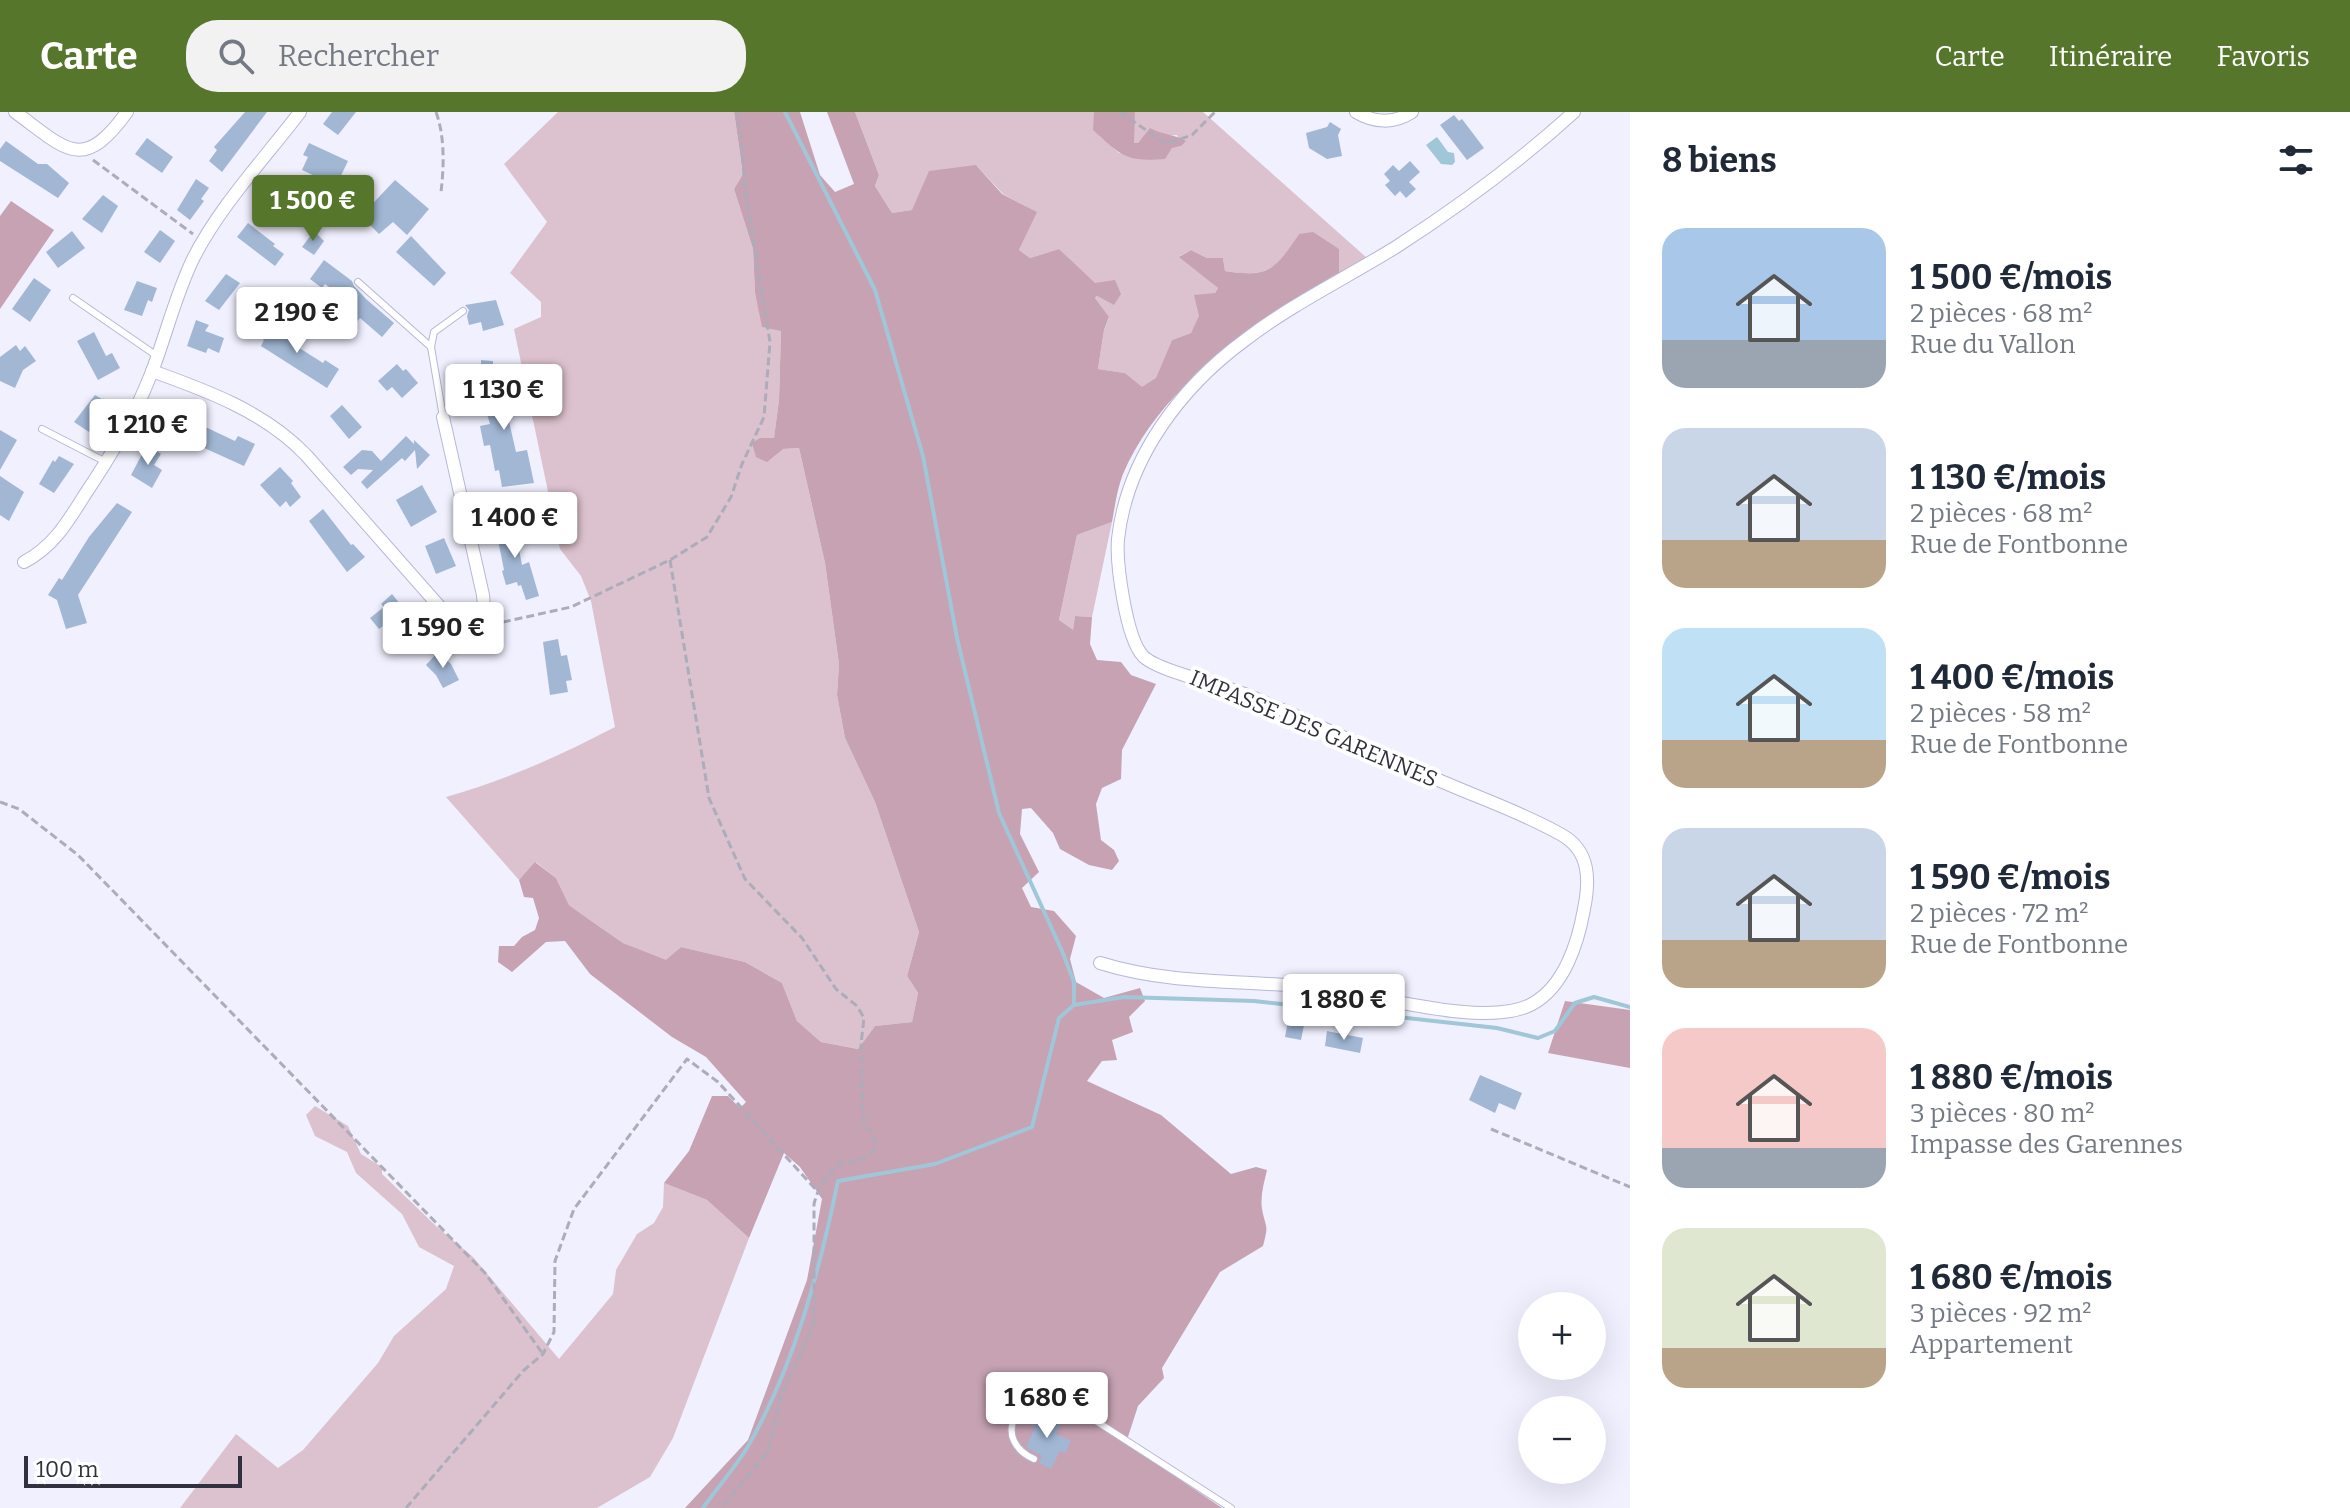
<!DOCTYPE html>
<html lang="fr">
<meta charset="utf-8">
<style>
:root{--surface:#fff;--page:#f2f2f3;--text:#1f2937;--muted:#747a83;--accent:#56762c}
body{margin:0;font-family:Bitter,serif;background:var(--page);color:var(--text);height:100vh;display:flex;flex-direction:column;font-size:30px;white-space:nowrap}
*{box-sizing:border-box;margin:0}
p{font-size:26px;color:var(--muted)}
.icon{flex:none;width:44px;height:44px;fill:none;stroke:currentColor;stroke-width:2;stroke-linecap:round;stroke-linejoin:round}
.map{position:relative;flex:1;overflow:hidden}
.panel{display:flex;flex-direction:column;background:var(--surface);width:720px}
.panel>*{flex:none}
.buttons{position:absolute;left:1518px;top:1180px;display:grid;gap:16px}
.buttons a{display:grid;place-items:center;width:88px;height:88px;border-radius:50%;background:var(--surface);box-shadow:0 8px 32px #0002;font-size:40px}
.scale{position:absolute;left:24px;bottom:20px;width:218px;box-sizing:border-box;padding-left:8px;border:4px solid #31313e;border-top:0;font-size:22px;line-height:28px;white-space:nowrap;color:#31313e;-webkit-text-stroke:6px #fff;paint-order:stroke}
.price{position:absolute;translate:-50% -68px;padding:0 18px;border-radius:8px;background:#fff;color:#222;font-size:26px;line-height:52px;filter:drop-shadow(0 2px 4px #0008)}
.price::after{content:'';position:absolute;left:50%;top:48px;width:24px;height:18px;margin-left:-12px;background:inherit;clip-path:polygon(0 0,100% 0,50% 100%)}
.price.selected{background:var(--accent);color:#fff}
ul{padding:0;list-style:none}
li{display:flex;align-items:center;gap:24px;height:200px;padding:0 32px}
li span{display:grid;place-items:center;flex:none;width:224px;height:160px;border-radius:24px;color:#555}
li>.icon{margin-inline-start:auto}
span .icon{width:96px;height:96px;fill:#fffc;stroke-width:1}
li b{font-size:34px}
h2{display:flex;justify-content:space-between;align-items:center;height:96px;padding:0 32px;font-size:34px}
header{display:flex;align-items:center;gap:48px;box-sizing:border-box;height:112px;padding:0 40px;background:var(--accent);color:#fff}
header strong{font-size:38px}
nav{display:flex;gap:44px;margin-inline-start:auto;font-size:28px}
.search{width:560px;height:72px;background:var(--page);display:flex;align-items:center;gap:20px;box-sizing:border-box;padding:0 28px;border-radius:32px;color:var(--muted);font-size:30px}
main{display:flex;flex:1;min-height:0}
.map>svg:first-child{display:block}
.green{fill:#dcc2ce}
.forest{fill:#c6a2b3}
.water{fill:#9fc7d7}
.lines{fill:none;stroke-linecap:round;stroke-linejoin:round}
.stream{stroke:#9fc7d7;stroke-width:4}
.building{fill:#a1b7d4}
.service-casing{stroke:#b7b7d8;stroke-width:8}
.minor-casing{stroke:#b7b7d8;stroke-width:14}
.path{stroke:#acacba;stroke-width:3;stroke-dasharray:8 4;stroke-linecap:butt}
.service{stroke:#fff;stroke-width:6}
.minor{stroke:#fff;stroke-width:12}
.labels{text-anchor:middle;stroke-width:8;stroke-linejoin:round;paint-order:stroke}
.street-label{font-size:22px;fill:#31313e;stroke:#fff}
</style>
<header>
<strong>Carte</strong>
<div class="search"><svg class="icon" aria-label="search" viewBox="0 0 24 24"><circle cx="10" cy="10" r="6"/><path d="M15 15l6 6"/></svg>Rechercher</div>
<nav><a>Carte</a><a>Itinéraire</a><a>Favoris</a></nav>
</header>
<main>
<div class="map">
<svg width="1630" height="1396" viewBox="0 0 1630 1396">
<rect width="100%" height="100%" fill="#f0f0ff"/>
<!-- green -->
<g class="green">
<path d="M558 0H734L743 62 734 77 753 137 755 181 763 215 781 218 779 288 774 327 783 337 799 336 825 451 839 552 837 583 845 626 875 690 919 820 907 864 918 881 912 910 875 914 858 937 821 930 797 909 782 871 745 850 681 835 666 849 623 831 587 806 569 793 556 766 536 750 519 768 446 685C509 667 557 645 615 615L591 489 581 464 560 437 514 217 541 205V190L510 161 547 110 504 52Z"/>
<path d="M855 0H1094V18L1119 41 1181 34 1177 23 1165 24 1150 17 1138 31H1133L1135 0H1203L1367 146 1339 161V137L1299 122C1275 158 1269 166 1225 159L1223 146H1207L1191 138 1180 144 1218 176 1191 221 1172 228 1156 267 1142 276 1125 261 1098 257 1104 218 1109 206 1095 186 1097 184 1113 192 1059 137 1030 146 1019 138 1036 100 1003 82 976 53 912 98 892 101 875 74 879 63Z"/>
<polygon points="1112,410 1092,505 1075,504 1073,519 1059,508 1077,423"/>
<polygon points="315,994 348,1014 361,1042 382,1055 382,1062 437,1115 473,1145 559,1247 613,1182 616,1158 637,1122 654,1111 663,1095 664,1071 707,1088 749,1126 673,1326 650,1365 597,1396 180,1396 236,1322 278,1356 303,1338 378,1251 394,1224 446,1177 454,1154 419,1135 402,1102 356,1061 347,1040 315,1024 306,1003"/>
</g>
<!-- forest -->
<g class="forest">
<path d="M734 0H800L820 63 835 80 854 72 827 0H855L879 63 875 74 892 101 912 98 929 59 976 53 1002 82 1037 100 1019 138 1030 146 1059 137 1095 171 1115 168 1121 182 1114 193 1097 184 1095 186 1109 205 1104 218 1098 257 1125 261 1142 275 1156 266 1172 228 1191 221 1199 204 1194 183 1215 181 1218 176 1179 145 1191 138 1207 146H1223L1225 159C1270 166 1275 157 1299 122L1313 120 1339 137V161C1257 213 1163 269 1123 362 1117 377 1115 394 1112 410L1077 423 1059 508 1073 518 1075 504 1092 505 1090 532 1097 548 1121 550 1131 563 1156 572 1122 638 1121 667 1102 676 1096 692 1101 728 1114 738 1119 749 1112 758 1089 753 1060 737 1053 721 1031 696 1022 697 1020 722 1039 760 1022 776 1031 795 1054 799 1076 824 1070 847 1076 870 1104 886 1140 876 1145 889 1129 905 1133 920 1112 928 1117 948 1102 949 1087 969 1161 1003 1231 1062 1256 1055 1267 1058C1264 1071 1260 1084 1262 1097 1266 1118 1269 1111 1263 1134L1220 1160 1162 1256 1164 1266 1138 1294 1126 1331 1222 1396H685L748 1328 807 1168 822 1087 800 1055 784 1041 749 1126 707 1088 664 1071 689 1039 712 984H728L740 996 746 990 706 945 672 925 590 862 565 829 546 830 512 860 498 850 499 834H514L522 825 535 818 539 806 533 786 524 785 519 768 535 750 556 766 569 793 587 806 623 831 666 848 681 835 745 850 782 871 797 909 821 930 858 937 875 914 912 910 918 881 907 864 919 820 875 690 845 626 837 583 839 552 825 451 799 336 783 337 767 350 756 345 752 331 760 326H774L779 288 781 219 762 215 755 181 753 137 734 77 743 62Z"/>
<path d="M1094 0H1135L1134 31H1138L1150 16C1163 23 1174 22 1186 29L1181 34 1172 36 1165 47C1125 50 1122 44 1093 18Z"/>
<polygon points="11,89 54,118 0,197 0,104"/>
<polygon points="1565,889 1630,898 1630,956 1548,941"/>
</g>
<!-- water -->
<polygon class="water" points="1437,25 1448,40 1454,41 1455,50 1452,53 1441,52 1426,33"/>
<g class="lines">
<!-- stream -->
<g class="stream">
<polyline points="785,0 875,178 923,344 957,526 999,701 1062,839 1074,870 1074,893"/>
<path d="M703 1396C717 1376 734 1357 747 1336 794 1255 819 1161 838 1069L935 1052 1032 1015 1059 906 1074 893 1124 885 1254 889 1497 916 1538 926 1555 919 1575 891 1594 885 1630 895"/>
</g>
</g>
<!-- building -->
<g class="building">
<polygon points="245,0 267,0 222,60 209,49 217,38 214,35"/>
<polygon points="332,0 356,0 338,23 323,12"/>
<polygon points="1454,3 1459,9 1462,7 1484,36 1467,48 1440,13"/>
<polygon points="1330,10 1341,17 1338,23 1342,44 1327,47 1309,36 1306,21 1327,15"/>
<polygon points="147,26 173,45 162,61 135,42"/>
<polygon points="6,29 38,52 47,52 69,71 58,86 0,49 0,37"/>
<polygon points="309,31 348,49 336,74 302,58 308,45 303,43"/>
<polygon points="1410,49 1420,60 1409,70 1416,77 1406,86 1400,79 1395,84 1385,73 1390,69 1384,62 1393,53 1399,59"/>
<polygon points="282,66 314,90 300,109 270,81"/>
<polygon points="196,67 209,76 201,87 204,89 190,108 177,98"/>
<polygon points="395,68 429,97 407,123 393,110 379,122 361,104"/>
<polygon points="103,83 118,94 102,121 82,107"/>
<polygon points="248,111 275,132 273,134 284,142 275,154 237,125"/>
<polygon points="160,118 175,129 160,151 144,140"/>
<polygon points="72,119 85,136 58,156 46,140"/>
<polygon points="314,119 324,129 314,143 302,135"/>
<polygon points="411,124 446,161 434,174 396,140"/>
<polygon points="324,148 352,169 354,174 366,187 394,211 382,225 360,206 346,222 335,213 339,207 336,204 349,190 325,172 322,176 310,167"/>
<polygon points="226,162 240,171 219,198 205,189"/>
<polygon points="34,166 51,178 30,210 12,197"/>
<polygon points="137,169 157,176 152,190 148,188 142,204 124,198"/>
<polygon points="496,188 504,213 483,219 481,210 469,213 467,204 469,198 465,193"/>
<polygon points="196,208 209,213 205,219 224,226 219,241 208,236 206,241 187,234"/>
<polygon points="269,210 297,226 293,232 323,251 325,248 339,257 327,276 261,234 264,228 260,225"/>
<polygon points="94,220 106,244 112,241 120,256 98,268 77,229"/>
<polygon points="16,233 20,239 25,234 36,249 23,258 15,276 0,269 0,245"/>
<polygon points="481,248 493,249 493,256 511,256 510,283 503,283 516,340 527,338 534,371 502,375 499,358 495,359 490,333 484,334 480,314 490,312 487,302 494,300 496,271 481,270"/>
<polygon points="397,252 403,259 406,257 418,271 402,286 392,275 387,279 378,269"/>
<polygon points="95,283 110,292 89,320 74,310"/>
<polygon points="342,293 362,315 349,327 330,304"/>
<polygon points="169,298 184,304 186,301 190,303 191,301 202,305 199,312 235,329 238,324 255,332 244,354 191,330 189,335 174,329 178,319 163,312"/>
<polygon points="0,318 17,328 0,358"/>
<polygon points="406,324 414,332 414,328 430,343 417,357 415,338 405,349 402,346 367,377 361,370 373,358 358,357 351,363 343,355 362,338 372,339 381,349"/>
<polygon points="147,333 161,342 154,353 162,358 152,376 131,363"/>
<polygon points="59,344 74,352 54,381 39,372 53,348 55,350"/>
<polygon points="280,355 293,369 291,371 301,385 290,395 286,389 280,395 260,373"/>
<polygon points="0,364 24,380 9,409 0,403"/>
<polygon points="422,373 437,400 411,415 396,388"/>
<polygon points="117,391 132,400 78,483 87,511 66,517 57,488 48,483 59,466 62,468 89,425"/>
<polygon points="323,397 351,433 353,432 365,445 347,460 309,409"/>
<polygon points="513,406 522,453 529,450 539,484 526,488 521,473 518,474 517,470 506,473 502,459 504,458 497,423 500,422 498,409"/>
<polygon points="444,426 456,454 436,462 425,434"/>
<polygon points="392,482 412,507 401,516 393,506 379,517 370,506 384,495 381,492"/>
<polygon points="558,527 561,544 567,543 572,568 566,569 568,580 550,583 543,530"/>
<polygon points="438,540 451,552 459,568 443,576 436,563 426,553"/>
<polygon points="1288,909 1304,913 1301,928 1285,925"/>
<polygon points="1327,919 1363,926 1360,941 1325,934"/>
<polygon points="1480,963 1522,981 1515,998 1499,991 1495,1001 1469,988"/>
<polygon points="1037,1301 1061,1312 1056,1322 1071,1329 1065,1341 1060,1339 1051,1357 1039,1351 1042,1344 1026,1335 1035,1315 1031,1313"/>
</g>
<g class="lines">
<!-- service casing -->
<g class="service-casing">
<g id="service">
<polyline points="358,170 431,235 443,305"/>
<polyline points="73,186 157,244"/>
<polyline points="431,235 434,220 463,199"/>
<polyline points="42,317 106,350"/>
<path d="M1034 1347C1016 1339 1005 1322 1016 1304 1037 1288 1060 1289 1082 1300L1231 1396"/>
</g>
</g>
<!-- minor casing -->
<g class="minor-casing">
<g id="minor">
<path d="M15 0C66 37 82 62 127 0"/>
<path d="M1356 0C1374 11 1394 12 1412 0"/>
<path d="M152 259C208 279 265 300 306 343L446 502 455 506 476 508C485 501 484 494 483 483L443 305"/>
<path d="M24 450C53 435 67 411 84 384 110 345 134 306 151 262 166 224 175 184 193 147 219 95 265 46 300 0"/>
<path d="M1100 851C1171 873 1239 868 1312 875 1366 880 1485 918 1532 892 1564 875 1578 831 1584 797 1590 768 1590 739 1562 723 1522 700 1476 685 1434 666 1372 639 1310 609 1247 583 1223 573 1157 559 1143 544 1126 526 1116 451 1118 427 1127 346 1181 275 1245 228 1292 192 1346 166 1396 135 1458 95 1519 50 1574 0"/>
</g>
</g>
<!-- path -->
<g class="path">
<path d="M436 0C445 25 444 54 441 80"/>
<polyline points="1119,0 1167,32 1192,23 1215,0"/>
<polyline points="93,48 193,122"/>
<path d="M670 448 709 686 745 767 802 826 836 877 857 894 864 906 861 932 862 1000 865 1013 873 1022 876 1035C866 1048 858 1050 842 1050 827 1062 819 1073 814 1092V1213L781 1283 768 1340 721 1396"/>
<polyline points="491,510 499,511 571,495 670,448 707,425 731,385 742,352 764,305 770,230 746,83 738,0"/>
<polyline points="0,690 19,697 78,743 485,1161 543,1242"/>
<polyline points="1491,1017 1630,1075"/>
<polyline points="406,1396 523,1259 543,1242 554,1220 555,1149 574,1097 687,947 718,970 818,1080"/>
</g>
<!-- service -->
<use href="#service" class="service"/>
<!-- minor -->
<use href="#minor" class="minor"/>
</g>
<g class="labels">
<!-- street labels -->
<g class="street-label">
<text transform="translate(1314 616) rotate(23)" y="8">IMPASSE DES GARENNES</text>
</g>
</g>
</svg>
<div class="buttons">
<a>+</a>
<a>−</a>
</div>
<div class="scale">100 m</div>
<b class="price selected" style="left:313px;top:131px">1 500 €</b>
<b class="price" style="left:297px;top:243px">2 190 €</b>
<b class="price" style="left:504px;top:320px">1 130 €</b>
<b class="price" style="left:148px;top:355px">1 210 €</b>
<b class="price" style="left:515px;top:448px">1 400 €</b>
<b class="price" style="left:443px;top:558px">1 590 €</b>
<b class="price" style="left:1344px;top:930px">1 880 €</b>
<b class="price" style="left:1047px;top:1328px">1 680 €</b>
</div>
<section class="panel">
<h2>8 biens<svg class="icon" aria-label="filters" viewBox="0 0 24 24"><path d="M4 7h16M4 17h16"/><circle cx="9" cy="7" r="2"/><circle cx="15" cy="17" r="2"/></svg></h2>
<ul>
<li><span style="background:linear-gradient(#a9c7e8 70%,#9aa5b1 0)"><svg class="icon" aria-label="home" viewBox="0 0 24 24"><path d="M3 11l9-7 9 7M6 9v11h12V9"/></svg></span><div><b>1 500 €/mois</b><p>2 pièces · 68 m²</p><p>Rue du Vallon</p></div></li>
<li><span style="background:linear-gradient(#c9d6e8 70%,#b9a48a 0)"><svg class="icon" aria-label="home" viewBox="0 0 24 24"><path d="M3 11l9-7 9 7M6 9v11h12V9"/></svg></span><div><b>1 130 €/mois</b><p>2 pièces · 68 m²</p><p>Rue de Fontbonne</p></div></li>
<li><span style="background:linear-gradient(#bfe0f5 70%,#b9a48a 0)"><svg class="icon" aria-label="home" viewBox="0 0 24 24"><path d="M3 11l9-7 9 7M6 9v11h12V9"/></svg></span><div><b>1 400 €/mois</b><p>2 pièces · 58 m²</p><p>Rue de Fontbonne</p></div></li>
<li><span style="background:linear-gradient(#c9d6e8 70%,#b9a48a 0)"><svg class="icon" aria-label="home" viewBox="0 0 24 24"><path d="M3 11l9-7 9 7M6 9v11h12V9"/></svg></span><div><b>1 590 €/mois</b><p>2 pièces · 72 m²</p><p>Rue de Fontbonne</p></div></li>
<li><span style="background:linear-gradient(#f6c9c9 75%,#9aa5b1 0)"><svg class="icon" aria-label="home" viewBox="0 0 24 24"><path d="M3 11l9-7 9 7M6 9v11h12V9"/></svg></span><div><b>1 880 €/mois</b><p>3 pièces · 80 m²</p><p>Impasse des Garennes</p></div></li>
<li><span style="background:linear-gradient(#dfe7d0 75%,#b9a48a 0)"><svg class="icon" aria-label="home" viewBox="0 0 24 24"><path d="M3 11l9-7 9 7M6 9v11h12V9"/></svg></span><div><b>1 680 €/mois</b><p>3 pièces · 92 m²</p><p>Appartement</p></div></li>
</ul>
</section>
</main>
